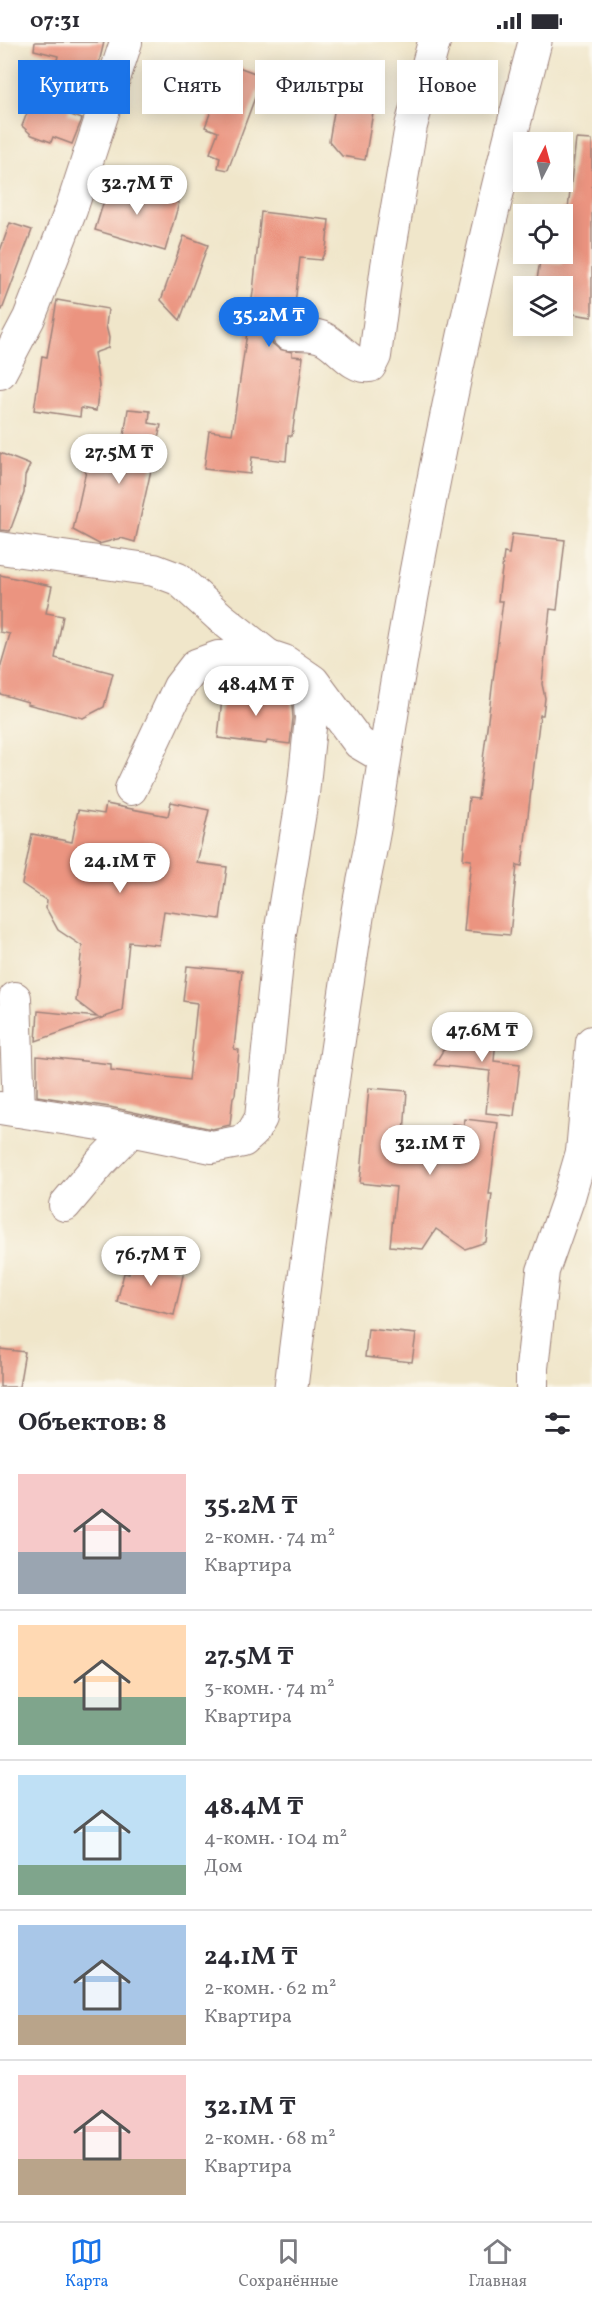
<!DOCTYPE html>
<html lang="ru">
<meta charset="utf-8">
<style>
:root{--surface:#fff;--page:#f7f7f7;--text:#2b2b33;--muted:#7c7c81;--line:#e1e1e2;--accent:#1a73e8}
body{margin:0;font-family:Vollkorn,serif;background:var(--page);color:var(--text);height:100vh;display:flex;flex-direction:column;font-size:22px;white-space:nowrap}
*{box-sizing:border-box;margin:0}
p{font-size:20px;color:var(--muted)}
.icon{flex:none;width:33px;height:33px;fill:none;stroke:currentColor;stroke-width:2;stroke-linecap:round;stroke-linejoin:round}
.map{position:relative;height:1345px;overflow:hidden}
.panel{display:flex;flex-direction:column;background:var(--surface);flex:1}
.panel>*{flex:none}
.guide{position:absolute;left:18px;top:18px;width:556px;height:54px;display:flex;gap:12px}
.needle{width:39px;rotate:6deg}
.tools{position:absolute;left:513px;top:90px;display:grid;gap:12px}
.tools a{display:grid;place-items:center;width:60px;height:60px;border-radius:0px;background:var(--surface);box-shadow:0 3px 15px #0003;font-size:30px}
.price{position:absolute;translate:-50% -51px;padding:0 14px;border-radius:21px;background:#fff;color:#222;font-size:20px;line-height:39px;filter:drop-shadow(0 2px 3px #0008)}
.price::after{content:'';position:absolute;left:50%;top:36px;width:18px;height:14px;margin-left:-9px;background:inherit;clip-path:polygon(0 0,100% 0,50% 100%)}
.price.selected{background:var(--accent);color:#fff}
ul{padding:0;list-style:none}
li{display:flex;align-items:center;gap:18px;height:150px;padding:0 18px}
li+li{border-top:2px solid var(--line)}
li span{display:grid;place-items:center;flex:none;width:168px;height:120px;border-radius:0px;color:#555}
li>.icon{margin-inline-start:auto}
span .icon{width:72px;height:72px;fill:#fffc;stroke-width:1}
li b{font-size:26px}
h2{display:flex;justify-content:space-between;align-items:center;height:72px;padding:0 18px;font-size:26px}
.chip{padding:0 21px;border-radius:0px;background:var(--surface);box-shadow:0 3px 15px #0003;font-size:21px;line-height:54px}
.chip.selected{background:var(--accent);color:#fff}
.status{display:flex;justify-content:space-between;align-items:center;height:42px;padding:0 30px;background:var(--surface);direction:ltr}
.status svg{height:16px;fill:currentColor}
.tabs{display:flex;justify-content:space-around;align-items:center;height:84px;border-top:2px solid var(--line);background:var(--surface);font-size:16px;color:var(--muted)}
.tabs a{display:grid;justify-items:center;gap:3px}
.tabs .selected{color:var(--accent)}
.map>svg:first-child{display:block}
.building{fill:#eb9480}
.lines{fill:none;stroke-linecap:round;stroke-linejoin:round}
.street-casing{stroke:#9d827a;stroke-width:34}
.secondary-casing{stroke:#9d827a;stroke-width:35}
.street{stroke:#fff;stroke-width:32}
.secondary{stroke:#fff;stroke-width:33}
</style>
<div class="status"><b>07:31</b><svg viewBox="0 0 49 12"><path d="M0 12V9h3v3zM5 12V6h3v6zM10 12V3h3v9zM15 12V0h3v12zM26 1h20v11H26zM47 4h2v5h-2z"/></svg></div>
<div class="map">
<svg width="592" height="1345" viewBox="0 0 592 1345">
<rect width="100%" height="100%" fill="#fbf7ec"/>
<filter id="ink" filterUnits="userSpaceOnUse"><feTurbulence type="fractalNoise" baseFrequency=".0167" numOctaves="2"/><feDisplacementMap in="SourceGraphic" scale="12" xChannelSelector="R" yChannelSelector="G"/><feConvolveMatrix kernelMatrix="1 2 1 2 8 2 1 2 1" color-interpolation-filters="sRGB"/></filter>
<filter id="wash" filterUnits="userSpaceOnUse"><feTurbulence type="fractalNoise" baseFrequency=".008" numOctaves="4" result="noise"/><feDisplacementMap in="SourceGraphic" scale="24" xChannelSelector="R" yChannelSelector="G"/><feGaussianBlur stdDeviation="1.35" result="paint"/><feColorMatrix in="noise" values="0 0 0 0 0 0 0 0 0 0 0 0 0 0 0 0 0 1.4 0 .05"/><feComposite in="paint" operator="in"/></filter>
<g filter="url(#wash)">
<rect width="100%" height="100%" fill="#f0e6ca"/>
<g id="blocks">
<!-- building -->
<g class="building">
<polygon points="35,0 104,0 98,25 82,21 68,72 82,77 72,102 53,95 51,100 32,93 22,84 32,58 46,63 58,14 34,8"/>
<polygon points="233,23 263,34 228,128 218,126 220,115 210,111 218,90 205,85 215,58 227,63"/>
<polygon points="335,64 373,70 365,118 342,114 329,99"/>
<polygon points="576,97 592,98 592,275 562,270 562,244 536,244 540,219 562,222 562,166 568,167"/>
<polygon points="110,139 179,161 165,209 95,188"/>
<polygon points="261,170 329,178 326,207 321,218 300,216 295,263 299,263 297,274 278,277 273,283 270,292 272,301 279,307 292,310 292,314 303,315 292,394 288,394 286,419 252,415 250,432 204,427 209,389 232,392 253,250"/>
<polygon points="10,181 32,188 2,268 0,267 0,209"/>
<polygon points="184,194 208,203 180,278 161,258"/>
<polygon points="57,258 108,267 106,284 109,296 108,306 94,311 99,344 96,369 81,366 80,375 34,368 42,314 47,315"/>
<polygon points="128,367 150,369 149,381 161,383 135,500 121,496 99,502 73,488 89,415 120,422"/>
<polygon points="0,411 30,423 25,434 24,451 10,489 0,488"/>
<polygon points="512,492 565,498 557,568 550,567 542,642 545,656 543,673 540,673 522,824 517,823 510,893 464,889 471,818 463,817 469,756 478,757 503,559 498,559 504,511 509,512"/>
<polygon points="0,533 52,544 46,571 63,574 55,616 113,631 104,665 83,676 27,662 28,660 0,652 0,626 10,592 0,590"/>
<polygon points="223,646 291,653 293,676 290,702 267,699 266,702 218,696"/>
<polygon points="171,760 209,768 197,821 227,825 220,877 164,869 159,903 129,900 122,969 36,999 38,969 97,975 76,959 82,904 58,888 46,866 47,859 22,842 32,792 72,800 78,768 104,772 106,762 168,774"/>
<polygon points="187,924 242,929 234,1007 239,1008 235,1053 233,1055 230,1083 212,1087 110,1065 37,1054 37,1014 111,1022 111,1028 189,1038 197,961 183,959"/>
<polygon points="439,980 497,986 494,1019 520,1022 514,1074 486,1071 490,1029 434,1023 447,1002"/>
<polygon points="369,1046 407,1049 403,1106 450,1111 452,1082 464,1083 465,1077 498,1081 489,1152 492,1152 486,1200 465,1207 436,1187 423,1207 390,1204 396,1145 360,1141"/>
<polygon points="132,1217 184,1229 174,1273 117,1260 124,1231 129,1232"/>
<polygon points="368,1287 416,1292 412,1320 365,1315"/>
<polygon points="0,1307 25,1310 19,1345 0,1345"/>
</g>
</g>
</g>
<g filter="url(#ink)">
<use href="#blocks" fill-opacity="0" stroke="#9d827a" stroke-width="1.5"/>
<g class="lines">
<!-- street casing -->
<g class="street-casing">
<g id="street">
<path d="M288 292C299 292 310 291 321 295 338 301 351 327 370 324L375 314 387 224 411 84 434 0"/>
<polyline points="0,331 29,276 71,168 126,0"/>
<polyline points="0,506 154,528 178,537 221,576 269,614"/>
<polyline points="131,747 179,645 196,623 218,615 269,614 284,619 313,639 359,701 383,715"/>
<polyline points="15,956 19,1069"/>
<polyline points="0,1066 106,1083 212,1105 243,1099 253,1090 261,1076 280,892 303,752 311,676 308,636"/>
<polyline points="65,1163 101,1120 132,1088"/>
<polyline points="532,1345 532,1326 543,1229 569,1155 582,1110 592,1000"/>
</g>
</g>
<!-- secondary casing -->
<g class="secondary-casing">
<path id="secondary" d="M291 1345C310 1188 333 1032 357 875 362 844 370 812 375 781 413 518 467 257 535 0"/>
</g>
<!-- street -->
<use href="#street" class="street"/>
<!-- secondary -->
<use href="#secondary" class="secondary"/>
</g>
</g>
</svg>
<div class="tools">
<a><svg class="needle" viewBox="-14 -14 28 28"><path d="M0-13l5 13h-10z" fill="#e53935"/><path d="M0 13l5-13h-10z" fill="#7c7c81"/></svg></a>
<a><svg class="icon" aria-label="locate" viewBox="0 0 24 24"><circle cx="12" cy="12" r="6"/><path d="M12 2v4M12 18v4M2 12h4M18 12h4"/></svg></a>
<a><svg class="icon" aria-label="layers" viewBox="0 0 24 24"><path d="M12 4l9 5-9 5-9-5zM3 14l9 5 9-5"/></svg></a>
</div>
<b class="price" style="left:137px;top:174px">32.7M ₸</b>
<b class="price selected" style="left:269px;top:306px">35.2M ₸</b>
<b class="price" style="left:119px;top:443px">27.5M ₸</b>
<b class="price" style="left:256px;top:675px">48.4M ₸</b>
<b class="price" style="left:120px;top:852px">24.1M ₸</b>
<b class="price" style="left:482px;top:1021px">47.6M ₸</b>
<b class="price" style="left:430px;top:1134px">32.1M ₸</b>
<b class="price" style="left:151px;top:1245px">76.7M ₸</b>
<div class="guide">
<a class="chip selected">Купить</a>
<a class="chip">Снять</a>
<a class="chip">Фильтры</a>
<a class="chip">Новое</a>
</div>
</div>
<section class="panel">
<h2>Объектов: 8<svg class="icon" aria-label="filters" viewBox="0 0 24 24"><path d="M4 7h16M4 17h16"/><circle cx="9" cy="7" r="2"/><circle cx="15" cy="17" r="2"/></svg></h2>
<ul>
<li><span style="background:linear-gradient(#f6c9c9 65%,#9aa5b1 0)"><svg class="icon" aria-label="home" viewBox="0 0 24 24"><path d="M3 11l9-7 9 7M6 9v11h12V9"/></svg></span><div><b>35.2M ₸</b><p>2-комн. · 74 m²</p><p>Квартира</p></div></li>
<li><span style="background:linear-gradient(#ffd9b3 60%,#7fa58c 0)"><svg class="icon" aria-label="home" viewBox="0 0 24 24"><path d="M3 11l9-7 9 7M6 9v11h12V9"/></svg></span><div><b>27.5M ₸</b><p>3-комн. · 74 m²</p><p>Квартира</p></div></li>
<li><span style="background:linear-gradient(#bfe0f5 75%,#7fa58c 0)"><svg class="icon" aria-label="home" viewBox="0 0 24 24"><path d="M3 11l9-7 9 7M6 9v11h12V9"/></svg></span><div><b>48.4M ₸</b><p>4-комн. · 104 m²</p><p>Дом</p></div></li>
<li><span style="background:linear-gradient(#a9c7e8 75%,#b9a48a 0)"><svg class="icon" aria-label="home" viewBox="0 0 24 24"><path d="M3 11l9-7 9 7M6 9v11h12V9"/></svg></span><div><b>24.1M ₸</b><p>2-комн. · 62 m²</p><p>Квартира</p></div></li>
<li><span style="background:linear-gradient(#f6c9c9 70%,#b9a48a 0)"><svg class="icon" aria-label="home" viewBox="0 0 24 24"><path d="M3 11l9-7 9 7M6 9v11h12V9"/></svg></span><div><b>32.1M ₸</b><p>2-комн. · 68 m²</p><p>Квартира</p></div></li>
</ul>
</section>
<nav class="tabs">
<a class="selected"><svg class="icon" aria-label="map" viewBox="0 0 24 24"><path d="M3 6l6-2 6 2 6-2v14l-6 2-6-2-6 2zM9 4v14M15 6v14"/></svg>Карта</a>
<a><svg class="icon" aria-label="saved" viewBox="0 0 24 24"><path d="M7 4h10v16l-5-4-5 4z"/></svg>Сохранённые</a>
<a><svg class="icon" aria-label="home" viewBox="0 0 24 24"><path d="M3 11l9-7 9 7M6 9v11h12V9"/></svg>Главная</a>
</nav>
